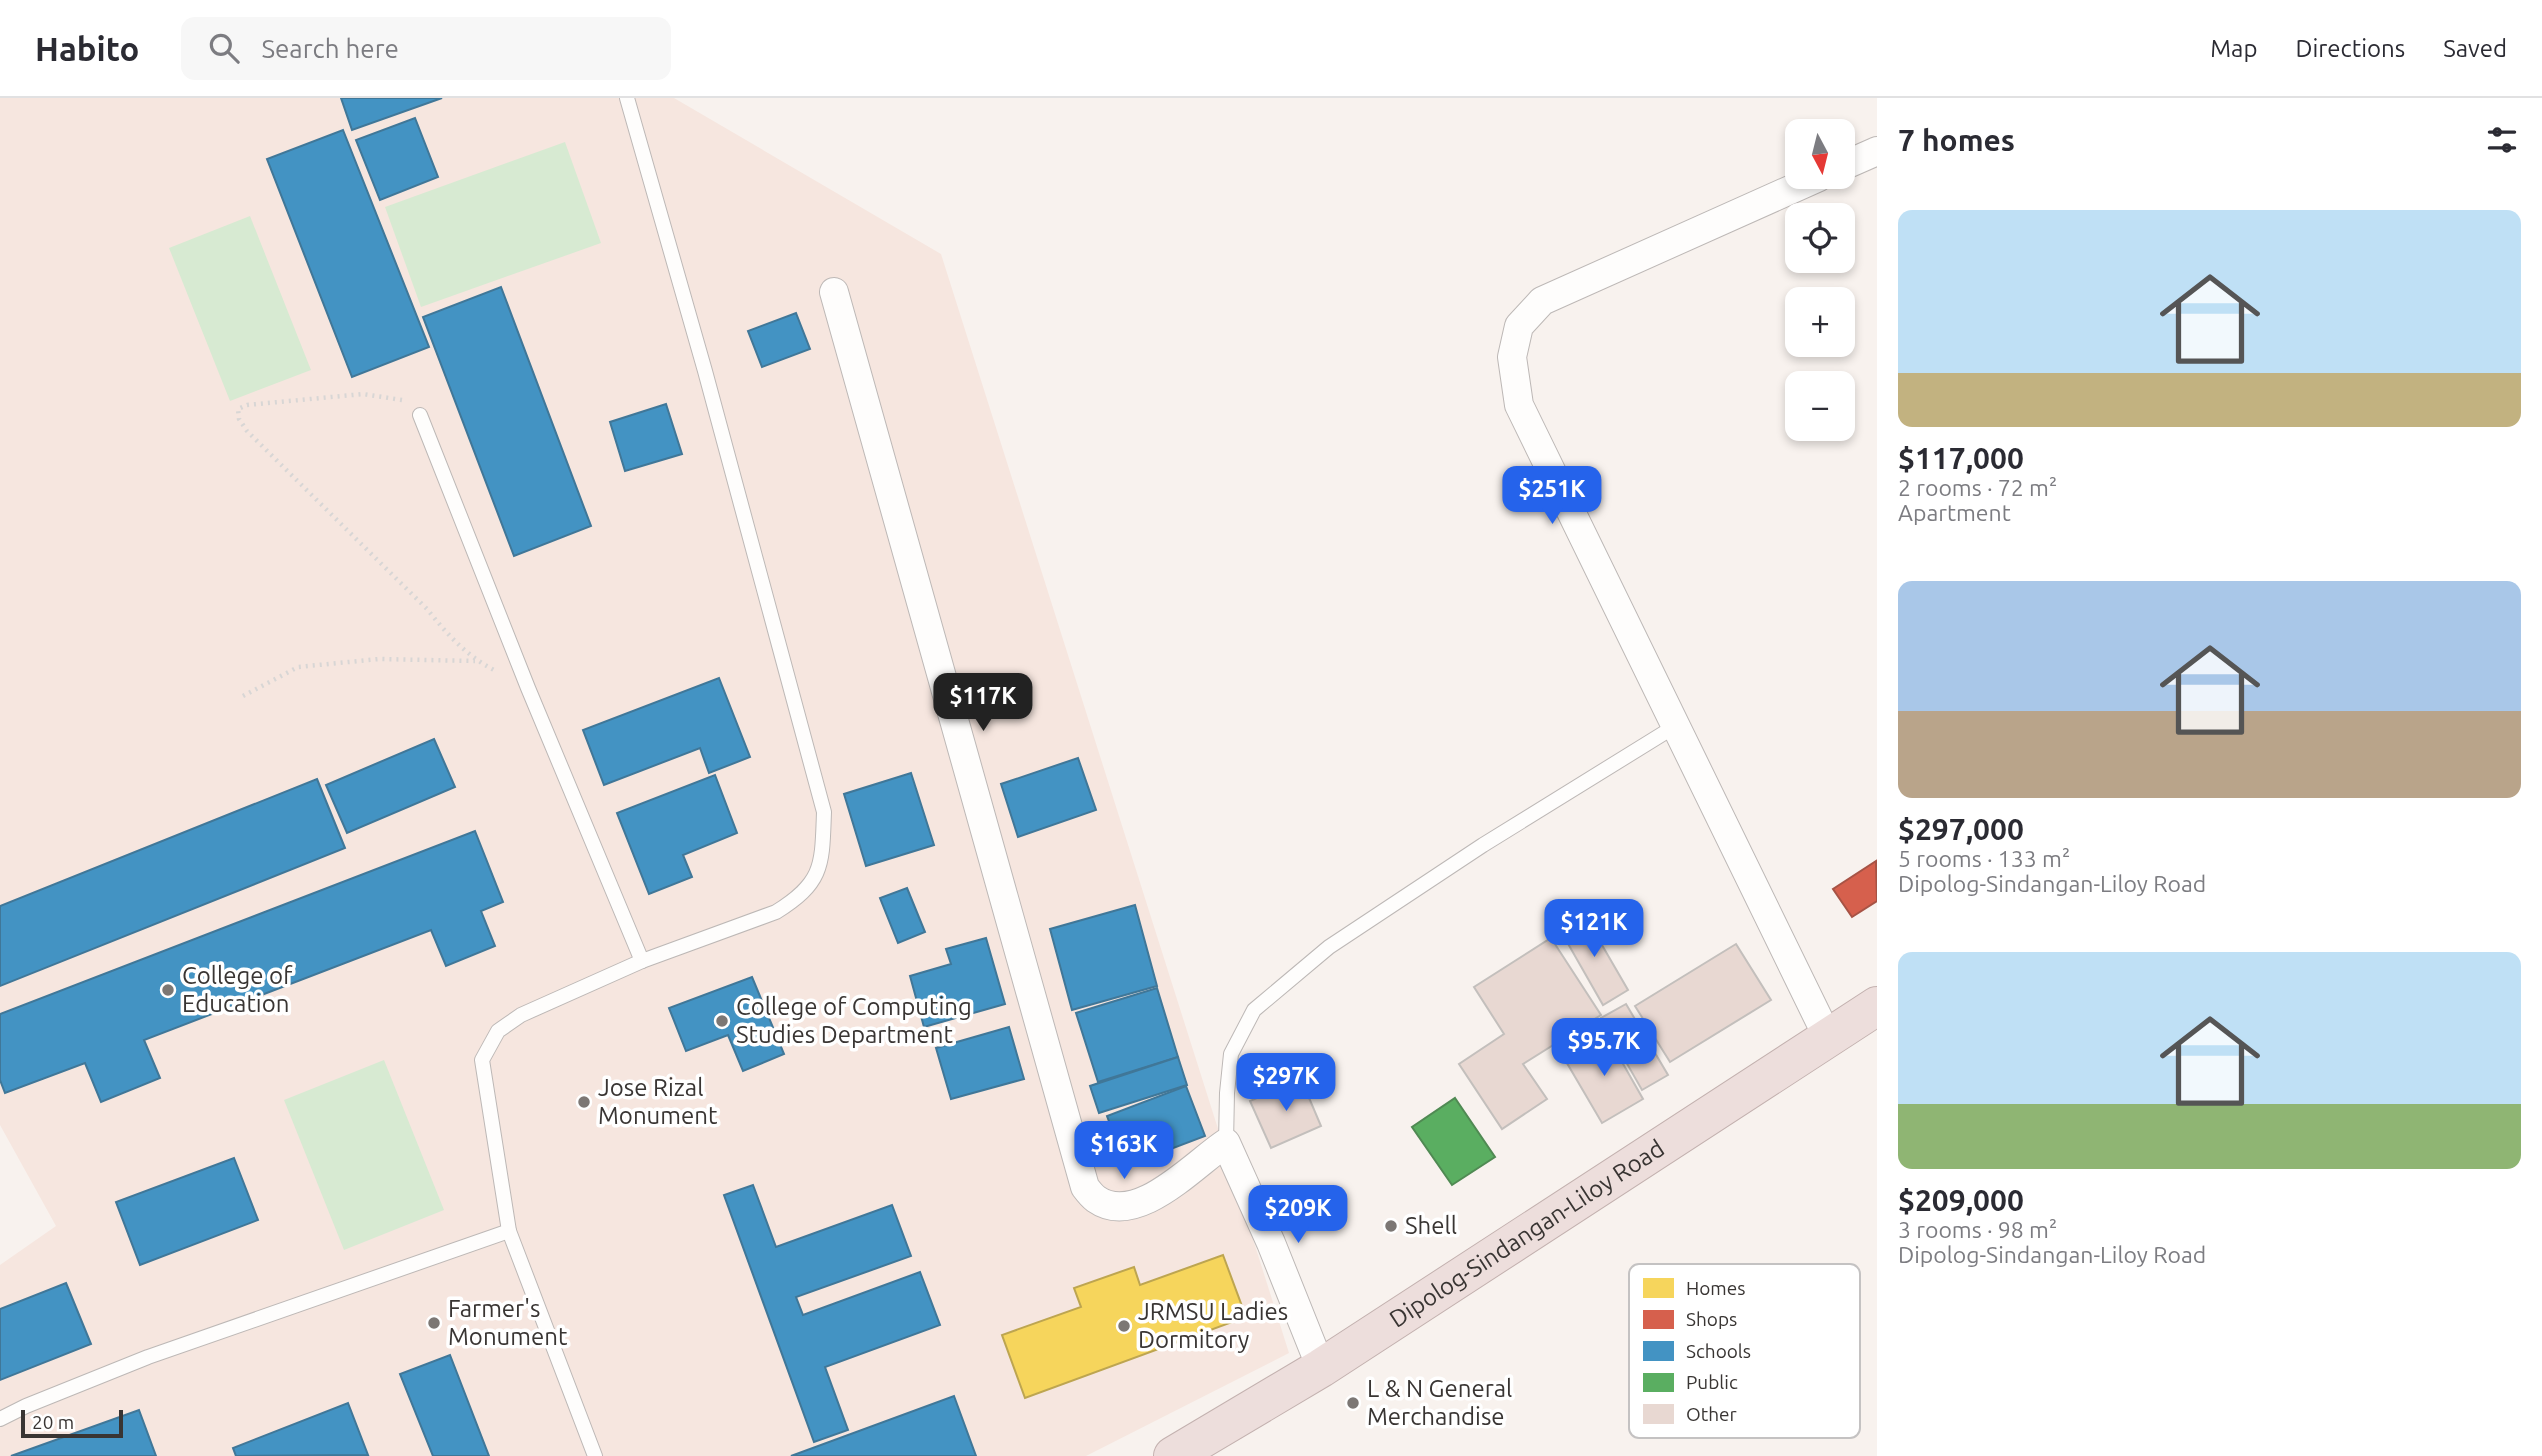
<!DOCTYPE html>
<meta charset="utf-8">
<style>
:root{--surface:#fff;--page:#f7f7f7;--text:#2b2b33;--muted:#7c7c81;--line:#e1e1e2;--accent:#2563eb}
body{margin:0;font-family:Ubuntu,sans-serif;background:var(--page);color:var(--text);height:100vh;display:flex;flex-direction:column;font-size:26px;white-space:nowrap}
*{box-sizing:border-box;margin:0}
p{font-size:23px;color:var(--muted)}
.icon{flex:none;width:38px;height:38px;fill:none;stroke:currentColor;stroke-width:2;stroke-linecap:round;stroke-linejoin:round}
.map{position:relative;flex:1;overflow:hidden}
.drawer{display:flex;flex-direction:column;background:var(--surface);width:665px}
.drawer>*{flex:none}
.needle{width:46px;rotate:173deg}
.controls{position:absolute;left:1785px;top:21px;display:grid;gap:14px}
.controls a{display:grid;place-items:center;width:70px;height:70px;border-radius:14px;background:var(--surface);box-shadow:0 4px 10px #0003;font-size:35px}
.scale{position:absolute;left:21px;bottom:18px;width:102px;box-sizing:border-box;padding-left:7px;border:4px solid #393533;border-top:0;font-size:19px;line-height:24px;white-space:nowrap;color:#393533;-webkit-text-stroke:5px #fff;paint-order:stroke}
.price{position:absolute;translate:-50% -60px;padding:0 16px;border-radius:14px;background:var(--accent);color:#fff;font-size:23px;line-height:46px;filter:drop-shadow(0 2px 4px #0008)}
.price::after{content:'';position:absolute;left:50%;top:42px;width:21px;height:16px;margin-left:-10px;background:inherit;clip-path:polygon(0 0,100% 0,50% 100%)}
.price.active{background:#222;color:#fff}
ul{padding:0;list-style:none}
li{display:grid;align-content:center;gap:14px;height:371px;padding:0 21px}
li span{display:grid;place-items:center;height:217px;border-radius:14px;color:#555}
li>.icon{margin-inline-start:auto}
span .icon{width:126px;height:126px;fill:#fffc;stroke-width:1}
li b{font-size:30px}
h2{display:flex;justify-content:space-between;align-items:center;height:84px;padding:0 21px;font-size:30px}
header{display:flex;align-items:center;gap:42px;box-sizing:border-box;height:98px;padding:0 35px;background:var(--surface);border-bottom:2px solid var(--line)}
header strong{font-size:33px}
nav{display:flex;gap:38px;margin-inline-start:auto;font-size:24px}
.search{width:490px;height:63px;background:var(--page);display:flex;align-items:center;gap:18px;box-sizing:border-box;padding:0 24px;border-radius:14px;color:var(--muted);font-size:26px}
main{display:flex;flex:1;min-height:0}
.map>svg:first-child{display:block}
.education{fill:#f6e6df}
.green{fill:#d7ead2}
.homes{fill:#f6d55c;stroke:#bda550;stroke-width:2}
.shops{fill:#d6604d;stroke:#a75345;stroke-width:2}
.schools{fill:#4393c3;stroke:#407798;stroke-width:2}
.public{fill:#5aae61;stroke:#508a53;stroke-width:2}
.building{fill:#e8d8d2;stroke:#c3bfbc;stroke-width:2}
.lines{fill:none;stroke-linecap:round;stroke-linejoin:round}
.lane-casing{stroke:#bdb8b6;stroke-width:16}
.street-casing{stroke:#bdb8b6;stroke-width:30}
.highway-casing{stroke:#c3b1af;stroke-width:40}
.path{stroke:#d8d6d5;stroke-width:4.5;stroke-dasharray:2 5;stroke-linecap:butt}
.lane{stroke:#fefdfc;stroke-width:14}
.street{stroke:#fefdfc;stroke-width:28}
.highway{stroke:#eddedc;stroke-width:38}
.poi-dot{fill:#7c7774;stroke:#fff;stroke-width:2.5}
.labels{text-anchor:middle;stroke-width:7;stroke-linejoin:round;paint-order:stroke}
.poi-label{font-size:24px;fill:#393533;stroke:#fff;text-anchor:start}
.street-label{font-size:24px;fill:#393533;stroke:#fff}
.key{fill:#fff;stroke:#c4c2c2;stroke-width:2}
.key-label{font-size:19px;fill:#393533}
</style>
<header>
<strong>Habito</strong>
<div class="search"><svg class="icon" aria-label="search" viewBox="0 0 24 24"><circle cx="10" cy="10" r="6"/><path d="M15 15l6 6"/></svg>Search here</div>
<nav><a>Map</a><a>Directions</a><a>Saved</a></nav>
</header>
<main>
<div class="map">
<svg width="1877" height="1358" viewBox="0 0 1877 1358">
<rect width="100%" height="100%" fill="#f8f2ee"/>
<!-- education -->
<polygon class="education" points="0,0 674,0 941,156 1289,1255 1086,1358 0,1358 0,1167 56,1128 0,1027"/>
<!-- green -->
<g class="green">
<polygon points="565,44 601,145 421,209 385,109"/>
<polygon points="250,118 311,272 230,303 169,150"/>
<polygon points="384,962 444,1112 344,1152 284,1002"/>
</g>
<!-- homes -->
<polygon class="homes" points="1223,1157 1246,1219 1025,1300 1002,1237 1081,1209 1074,1190 1134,1169 1140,1187"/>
<!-- shops -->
<polygon class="shops" points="1876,763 1877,803 1852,819 1833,791"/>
<!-- schools -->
<g class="schools">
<polygon points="341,0 442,0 352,32"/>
<polygon points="415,20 438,79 380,102 356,42"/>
<polygon points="343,32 429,249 352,279 267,61"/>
<polygon points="501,189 591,428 514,458 423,219"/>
<polygon points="796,215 810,251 762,269 748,233"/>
<polygon points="666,306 682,356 625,373 610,324"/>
<polygon points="719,580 750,659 709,675 700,650 604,687 583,632"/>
<polygon points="434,641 455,689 347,735 326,687"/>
<polygon points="1078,660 1096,712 1018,739 1001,686"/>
<polygon points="911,675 934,747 866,768 844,696"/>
<polygon points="715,677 737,735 683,757 692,779 649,796 617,715"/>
<polygon points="317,681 345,750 0,888 0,808"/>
<polygon points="475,733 503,804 481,813 495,848 446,868 431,832 144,942 160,980 101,1004 85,965 5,995 0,982 0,916"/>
<polygon points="907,790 925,834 898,845 880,800"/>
<polygon points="1135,807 1157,888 1072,912 1050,831"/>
<polygon points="986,840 1005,906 924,929 910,878 951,866 946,851"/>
<polygon points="752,879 784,956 743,973 728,937 686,953 669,910"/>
<polygon points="1157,890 1178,959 1098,984 1076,915"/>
<polygon points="1009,929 1024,981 951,1001 936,950"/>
<polygon points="1178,959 1187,987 1099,1015 1090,988"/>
<polygon points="1186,988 1205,1038 1126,1068 1107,1018"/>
<polygon points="234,1060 258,1122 140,1167 116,1104"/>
<polygon points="753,1087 776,1149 892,1107 911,1158 796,1199 803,1217 920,1174 940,1227 825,1269 848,1332 814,1344 724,1097"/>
<polygon points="66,1185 91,1246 0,1282 0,1211"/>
<polygon points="450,1257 489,1358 433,1358 400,1276"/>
<polygon points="954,1298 976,1358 791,1358"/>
<polygon points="348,1305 368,1357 236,1358 233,1350"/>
<polygon points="139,1312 156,1358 11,1358"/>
</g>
<!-- public -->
<polygon class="public" points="1455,1000 1495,1059 1452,1087 1412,1029"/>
<!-- building -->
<g class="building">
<polygon points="1584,816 1628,892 1603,907 1559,830"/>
<polygon points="1551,840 1601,917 1523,966 1547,1001 1502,1031 1459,966 1504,936 1474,889"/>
<polygon points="1736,846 1771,902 1670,964 1635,908"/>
<polygon points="1626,906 1668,977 1642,992 1601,920"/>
<polygon points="1606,936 1643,1001 1602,1025 1564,960"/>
<polygon points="1301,981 1321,1028 1271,1050 1250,1003"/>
</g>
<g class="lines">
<!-- lane casing -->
<g class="lane-casing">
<g id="lane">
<polyline points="420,317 528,590 642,863"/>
<polyline points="1226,1045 1227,995 1231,956 1254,912 1329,849 1483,747 1677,627"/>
<polyline points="0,1321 26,1308 148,1259 509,1133"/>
<path d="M595 1358 509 1133 482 962 498 933 521 917 642 863 776 814C824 784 822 767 824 714L705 273 627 0"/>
</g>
</g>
<!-- street casing -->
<g class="street-casing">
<g id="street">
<polyline points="1843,68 1877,53"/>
<polyline points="1819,79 1542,203 1519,228 1512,259 1519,307 1828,940"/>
<path d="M834 194 1085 1089C1088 1093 1092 1098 1096 1101 1137 1130 1194 1066 1226 1045L1271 1145 1321 1270"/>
</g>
</g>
<!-- highway casing -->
<g class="highway-casing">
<g id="highway">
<path id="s1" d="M1173 1358 1321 1270 1877 908"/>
</g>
</g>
<!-- path -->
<g class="path">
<path d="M402 302 363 296 247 307 238 311 239 321 247 333 427 511C447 536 466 558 496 573"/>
<polyline points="243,598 298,569 379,561 475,563"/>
</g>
<!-- lane -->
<use href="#lane" class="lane"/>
<!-- street -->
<use href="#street" class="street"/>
<!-- highway -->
<use href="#highway" class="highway"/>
</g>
<!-- markers -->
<g class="poi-dot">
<circle cx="168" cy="892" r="7"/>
<circle cx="722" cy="923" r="7"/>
<circle cx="584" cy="1004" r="7"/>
<circle cx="1391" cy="1128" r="7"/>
<circle cx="434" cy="1225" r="7"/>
<circle cx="1124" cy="1228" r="7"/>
<circle cx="1353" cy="1305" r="7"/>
</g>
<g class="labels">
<!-- poi labels -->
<g class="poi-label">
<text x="182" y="886">College of<tspan x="182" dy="28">Education</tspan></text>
<text x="736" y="917">College of Computing<tspan x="736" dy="28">Studies Department</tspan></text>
<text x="598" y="998">Jose Rizal<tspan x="598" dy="28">Monument</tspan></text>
<text x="1405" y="1136">Shell</text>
<text x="448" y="1219">Farmer's<tspan x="448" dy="28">Monument</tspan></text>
<text x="1138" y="1222">JRMSU Ladies<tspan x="1138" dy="28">Dormitory</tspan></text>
<text x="1367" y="1299">L &amp; N General<tspan x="1367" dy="28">Merchandise</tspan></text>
</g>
<!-- street labels -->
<g class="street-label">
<text dy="8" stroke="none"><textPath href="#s1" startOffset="418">Dipolog-Sindangan-Liloy Road</textPath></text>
</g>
</g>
<!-- legend -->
<rect x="1629" y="1166" width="231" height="174" rx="10" class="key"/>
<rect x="1643" y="1180" width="31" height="20" fill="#f6d55c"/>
<rect x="1643" y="1212" width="31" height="19" fill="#d6604d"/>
<rect x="1643" y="1243" width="31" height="20" fill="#4393c3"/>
<rect x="1643" y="1275" width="31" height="19" fill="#5aae61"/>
<rect x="1643" y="1306" width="31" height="20" fill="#e8d8d2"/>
<g class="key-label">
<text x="1686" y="1197">Homes</text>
<text x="1686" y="1228">Shops</text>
<text x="1686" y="1260">Schools</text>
<text x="1686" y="1291">Public</text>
<text x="1686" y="1323">Other</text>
</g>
</svg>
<div class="controls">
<a><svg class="needle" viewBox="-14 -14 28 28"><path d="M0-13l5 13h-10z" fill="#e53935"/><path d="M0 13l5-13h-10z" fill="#7c7c81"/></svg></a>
<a><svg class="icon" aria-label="locate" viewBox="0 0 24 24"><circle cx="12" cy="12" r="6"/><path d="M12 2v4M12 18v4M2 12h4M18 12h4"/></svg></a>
<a>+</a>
<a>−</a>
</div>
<div class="scale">20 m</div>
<b class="price" style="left:1552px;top:428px">$251K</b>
<b class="price active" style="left:983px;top:635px">$117K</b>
<b class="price" style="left:1594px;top:861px">$121K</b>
<b class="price" style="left:1604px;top:980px">$95.7K</b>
<b class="price" style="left:1286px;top:1015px">$297K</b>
<b class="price" style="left:1124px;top:1083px">$163K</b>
<b class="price" style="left:1298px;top:1147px">$209K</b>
</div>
<section class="drawer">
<h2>7 homes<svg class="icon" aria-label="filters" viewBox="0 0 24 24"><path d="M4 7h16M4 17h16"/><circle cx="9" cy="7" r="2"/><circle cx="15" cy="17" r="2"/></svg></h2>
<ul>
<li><span style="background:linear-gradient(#bfe0f5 75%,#c2b280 0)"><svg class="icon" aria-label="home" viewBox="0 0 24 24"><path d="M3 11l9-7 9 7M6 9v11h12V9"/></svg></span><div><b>$117,000</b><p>2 rooms · 72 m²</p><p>Apartment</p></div></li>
<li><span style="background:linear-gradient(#a9c7e8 60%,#b9a48a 0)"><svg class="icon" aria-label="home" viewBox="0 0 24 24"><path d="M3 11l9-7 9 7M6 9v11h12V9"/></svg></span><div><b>$297,000</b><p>5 rooms · 133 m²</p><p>Dipolog-Sindangan-Liloy Road</p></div></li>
<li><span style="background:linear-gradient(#bfe0f5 70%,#8fb573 0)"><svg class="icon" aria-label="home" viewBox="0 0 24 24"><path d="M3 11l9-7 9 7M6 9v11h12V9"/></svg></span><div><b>$209,000</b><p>3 rooms · 98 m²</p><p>Dipolog-Sindangan-Liloy Road</p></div></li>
</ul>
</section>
</main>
